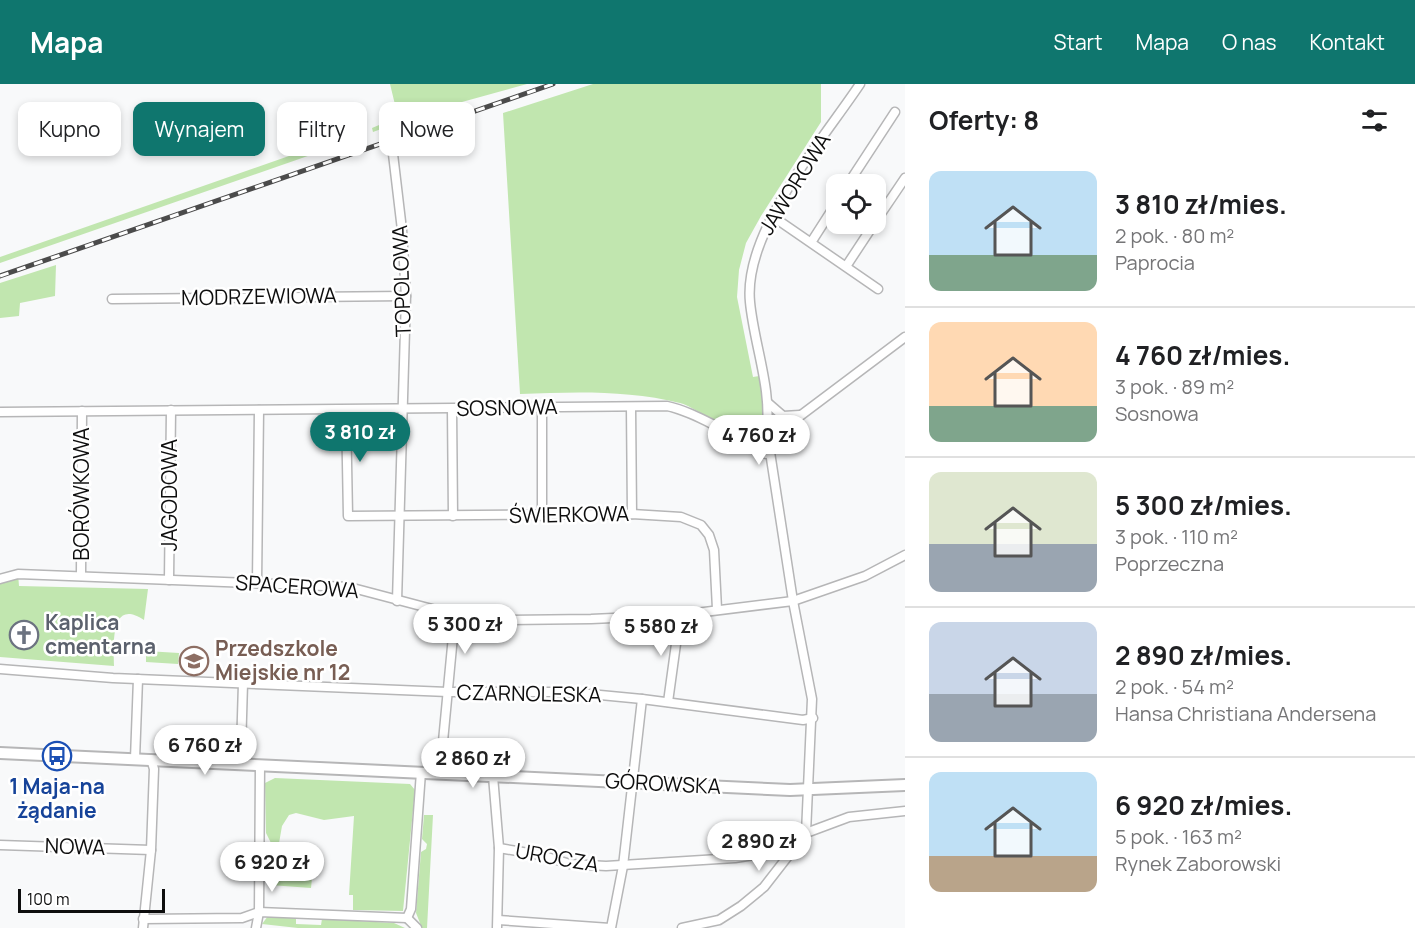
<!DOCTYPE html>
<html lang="pl">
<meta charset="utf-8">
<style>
:root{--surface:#fff;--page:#f6f6f6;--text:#202124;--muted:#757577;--line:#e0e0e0;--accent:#0f766e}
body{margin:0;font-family:Manrope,sans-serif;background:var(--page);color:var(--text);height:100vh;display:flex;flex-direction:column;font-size:22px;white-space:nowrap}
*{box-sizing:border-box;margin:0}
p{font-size:20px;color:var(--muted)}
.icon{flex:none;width:33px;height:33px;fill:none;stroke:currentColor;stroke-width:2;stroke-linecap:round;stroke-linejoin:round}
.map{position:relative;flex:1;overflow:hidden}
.panel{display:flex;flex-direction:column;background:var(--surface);width:510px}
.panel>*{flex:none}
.banner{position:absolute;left:18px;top:18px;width:570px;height:54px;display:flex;gap:12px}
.tools{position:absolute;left:826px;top:90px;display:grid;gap:12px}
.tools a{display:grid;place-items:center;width:60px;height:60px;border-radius:12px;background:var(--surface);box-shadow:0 3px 9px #0003;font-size:30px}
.scale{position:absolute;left:18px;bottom:15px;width:147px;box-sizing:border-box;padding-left:6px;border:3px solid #0e0e0e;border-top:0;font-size:16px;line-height:21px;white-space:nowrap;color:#0e0e0e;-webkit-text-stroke:4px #fff;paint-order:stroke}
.price{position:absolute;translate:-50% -51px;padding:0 14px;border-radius:21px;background:#fff;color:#222;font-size:20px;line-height:39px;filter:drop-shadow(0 2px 3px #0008)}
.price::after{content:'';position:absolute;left:50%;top:36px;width:18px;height:14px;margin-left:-9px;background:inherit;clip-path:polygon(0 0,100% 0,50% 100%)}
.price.current{background:var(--accent);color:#fff}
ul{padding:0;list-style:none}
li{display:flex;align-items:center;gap:18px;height:150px;padding:0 24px}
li+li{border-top:2px solid var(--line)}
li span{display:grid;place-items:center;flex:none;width:168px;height:120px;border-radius:12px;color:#555}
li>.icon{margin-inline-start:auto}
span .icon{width:72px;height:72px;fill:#fffc;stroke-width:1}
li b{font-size:26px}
h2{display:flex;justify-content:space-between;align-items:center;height:72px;padding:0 24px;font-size:26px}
.tag{padding:0 21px;border-radius:12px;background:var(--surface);box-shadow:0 3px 9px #0003;font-size:21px;line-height:54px}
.tag.current{background:var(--accent);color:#fff}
header{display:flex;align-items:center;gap:36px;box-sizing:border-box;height:84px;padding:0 30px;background:var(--accent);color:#fff}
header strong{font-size:28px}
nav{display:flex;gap:33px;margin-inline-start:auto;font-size:21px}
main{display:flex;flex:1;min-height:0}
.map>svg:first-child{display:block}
.green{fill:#c1e6af}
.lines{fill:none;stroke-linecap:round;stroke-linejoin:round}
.minor-casing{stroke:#b6b6b7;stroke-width:11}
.tertiary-casing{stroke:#b6b6b7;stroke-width:14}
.minor{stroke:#fff;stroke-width:8}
.tertiary{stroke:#fff;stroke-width:10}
.rail-casing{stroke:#4b4b4b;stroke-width:5}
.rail{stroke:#fff;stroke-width:3;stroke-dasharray:9;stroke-linecap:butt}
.labels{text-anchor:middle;stroke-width:5;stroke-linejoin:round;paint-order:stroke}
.street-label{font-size:21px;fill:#0e0e0e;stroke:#fff}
.worship-label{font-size:21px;font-weight:bold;fill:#5b616d;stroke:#fff;text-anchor:start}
.education-label{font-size:21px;font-weight:bold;fill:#785e54;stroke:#fff;text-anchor:start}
.transit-label{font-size:21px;font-weight:bold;fill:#164399;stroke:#fff}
</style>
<header>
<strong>Mapa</strong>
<nav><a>Start</a><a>Mapa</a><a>O nas</a><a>Kontakt</a></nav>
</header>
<main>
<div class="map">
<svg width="905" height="844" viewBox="0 0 905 844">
<rect width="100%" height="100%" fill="#f8f9fa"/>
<!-- green -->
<g class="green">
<polygon points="390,0 527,0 433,26 373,48 372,44 398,33"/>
<path d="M593 0H821V38L761 132 746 159 739 186 737 213 753 293 759 292C761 306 771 339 755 348 738 358 699 324 680 319 627 306 575 308 520 310L503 29Z"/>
<polygon points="346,52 345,59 0,179 0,173"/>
<polygon points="56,181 55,212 20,219 19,232 0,234 0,199"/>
<path d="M18 490 19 502 148 505 144 536C109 513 114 563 114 582L0 573V495Z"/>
<polygon points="146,567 179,569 178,580 146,578"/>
<polygon points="275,694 410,700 415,706 403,827 353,826 353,811 349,811 354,732 324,736 296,729 289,731 282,742 278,765 274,765 266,749 265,699"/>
<polygon points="424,731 433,731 427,844 422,844 416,829 421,768 426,765 427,760 422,755"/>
<polygon points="272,770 314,773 311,804 270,801"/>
<polygon points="268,832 296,833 296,840 321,841 322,835 394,839 405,844 298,844 262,840"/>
</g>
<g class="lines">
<!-- minor casing -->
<g class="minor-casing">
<g id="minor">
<polyline points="393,70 402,146 406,212 397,517"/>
<polyline points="848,100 895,28"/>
<polyline points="772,132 878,205"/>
<polyline points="876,137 905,94"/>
<polyline points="812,157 837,118"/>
<polyline points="847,181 874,140"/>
<polyline points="112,215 406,212"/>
<polyline points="768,319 783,332 800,331"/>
<polyline points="631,323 632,430"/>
<polyline points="542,324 542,432"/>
<polyline points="452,325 453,432"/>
<polyline points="346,326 348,432 632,430 681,433 701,441 709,451 714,466 717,525"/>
<path d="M0 328 667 322C699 329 724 350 755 358"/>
<path d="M766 350C773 307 754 261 750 218 743 148 822 57 860 0"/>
<polyline points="772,353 905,253"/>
<polyline points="755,358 756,366 766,370 774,362 772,353"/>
<polyline points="81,492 82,327"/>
<polyline points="0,495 18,490 349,503 455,531 506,536 591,535 680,531 793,517 865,492 905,471"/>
<polyline points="169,496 171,326"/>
<polyline points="257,499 259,326"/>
<polyline points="0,585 113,594 448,608 569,608 642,615 803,636 813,634"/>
<polyline points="668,618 680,531"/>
<polyline points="241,666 243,599"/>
<polyline points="135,675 138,595"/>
<polyline points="440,689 455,531"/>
<polyline points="493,692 499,764 497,844"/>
<polyline points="806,749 849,733 905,727"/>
<polyline points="0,761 151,766"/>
<polyline points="499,764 541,771 570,780 606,782 735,774 793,765"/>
<polyline points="407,834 411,825 421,688"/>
<polyline points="407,834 417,844"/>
<polyline points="143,835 242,834 259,828 407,834"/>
<polyline points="498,836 610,844"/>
<polyline points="143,844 151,766 154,685 151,675"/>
<polyline points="256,844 259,828 260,681"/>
<polyline points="611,844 623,782 642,615"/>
<polyline points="682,844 719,836 741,822 764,803 806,749 812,615 793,517 770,368"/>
</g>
</g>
<!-- tertiary casing -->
<g class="tertiary-casing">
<polyline id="tertiary" points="0,669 790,706 905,701"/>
</g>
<!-- minor -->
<use href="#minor" class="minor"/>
<!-- tertiary -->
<use href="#tertiary" class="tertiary"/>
<!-- rail casing -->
<g class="rail-casing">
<polyline id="rail" points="0,192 553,0"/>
</g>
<!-- rail -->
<use href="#rail" class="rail"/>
</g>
<!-- icons -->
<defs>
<g id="church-ring" transform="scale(1.5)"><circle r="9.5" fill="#fff" stroke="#6b7280" stroke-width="1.5"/><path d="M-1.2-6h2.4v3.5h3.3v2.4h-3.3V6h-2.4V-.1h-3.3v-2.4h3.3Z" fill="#6b7280"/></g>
<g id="school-ring" transform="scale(1.5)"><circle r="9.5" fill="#fff" stroke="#8d6e63" stroke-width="1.5"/><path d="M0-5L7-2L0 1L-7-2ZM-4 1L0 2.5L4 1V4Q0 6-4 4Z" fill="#8d6e63"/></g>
<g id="bus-ring" transform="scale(1.5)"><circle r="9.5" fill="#fff" stroke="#1a4fb4" stroke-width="1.5"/><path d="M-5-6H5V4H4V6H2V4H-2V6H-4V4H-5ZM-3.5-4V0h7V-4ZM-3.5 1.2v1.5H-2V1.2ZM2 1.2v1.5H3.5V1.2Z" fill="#1a4fb4"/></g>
</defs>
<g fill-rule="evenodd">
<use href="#church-ring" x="24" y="551"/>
<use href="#school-ring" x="194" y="577"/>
<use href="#bus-ring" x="57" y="672"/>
</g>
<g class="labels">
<!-- street labels -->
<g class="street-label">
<text transform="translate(795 100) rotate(-58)" y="7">JAWOROWA</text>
<text transform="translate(402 197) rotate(-92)" y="7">TOPOLOWA</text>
<text transform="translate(259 213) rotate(-1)" y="7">MODRZEWIOWA</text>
<text transform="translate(507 324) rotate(-1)" y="7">SOSNOWA</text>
<text transform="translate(82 410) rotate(-90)" y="7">BORÓWKOWA</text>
<text transform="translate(170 411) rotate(-90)" y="7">JAGODOWA</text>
<text transform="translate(569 431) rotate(-1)" y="7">ŚWIERKOWA</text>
<text transform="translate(297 503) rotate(4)" y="7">SPACEROWA</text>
<text transform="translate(529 610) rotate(1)" y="7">CZARNOLESKA</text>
<text transform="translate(663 700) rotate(3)" y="7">GÓROWSKA</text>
<text transform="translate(75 763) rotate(2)" y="7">NOWA</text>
<text transform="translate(557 774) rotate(10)" y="7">UROCZA</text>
</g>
<!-- worship labels -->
<g class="worship-label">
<text x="45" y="546">Kaplica<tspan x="45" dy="24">cmentarna</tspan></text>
</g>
<!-- education labels -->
<g class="education-label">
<text x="215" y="572">Przedszkole<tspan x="215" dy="24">Miejskie nr 12</tspan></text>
</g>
<!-- transit labels -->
<g class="transit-label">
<text x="57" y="710">1 Maja-na<tspan x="57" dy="24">żądanie</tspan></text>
</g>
</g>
</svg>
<div class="tools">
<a><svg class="icon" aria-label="locate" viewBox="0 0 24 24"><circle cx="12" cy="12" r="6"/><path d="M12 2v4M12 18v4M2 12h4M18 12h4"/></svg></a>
</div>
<div class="scale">100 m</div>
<b class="price current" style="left:360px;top:379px">3 810 zł</b>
<b class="price" style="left:759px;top:382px">4 760 zł</b>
<b class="price" style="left:465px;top:571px">5 300 zł</b>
<b class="price" style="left:661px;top:573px">5 580 zł</b>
<b class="price" style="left:205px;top:692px">6 760 zł</b>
<b class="price" style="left:473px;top:705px">2 860 zł</b>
<b class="price" style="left:759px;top:788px">2 890 zł</b>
<b class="price" style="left:272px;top:809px">6 920 zł</b>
<div class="banner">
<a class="tag">Kupno</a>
<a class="tag current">Wynajem</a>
<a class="tag">Filtry</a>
<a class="tag">Nowe</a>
</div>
</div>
<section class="panel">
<h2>Oferty: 8<svg class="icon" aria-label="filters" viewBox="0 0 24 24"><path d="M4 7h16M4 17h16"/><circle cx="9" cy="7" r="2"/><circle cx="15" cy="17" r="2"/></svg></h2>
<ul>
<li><span style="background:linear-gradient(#bfe0f5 70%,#7fa58c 0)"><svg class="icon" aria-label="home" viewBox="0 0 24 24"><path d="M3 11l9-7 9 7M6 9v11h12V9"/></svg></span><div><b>3 810 zł/mies.</b><p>2 pok. · 80 m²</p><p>Paprocia</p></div></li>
<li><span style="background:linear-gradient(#ffd9b3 70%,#7fa58c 0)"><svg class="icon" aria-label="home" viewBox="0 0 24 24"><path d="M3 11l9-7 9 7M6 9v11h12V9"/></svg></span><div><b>4 760 zł/mies.</b><p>3 pok. · 89 m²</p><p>Sosnowa</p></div></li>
<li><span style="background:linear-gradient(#dfe7d0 60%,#9aa5b1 0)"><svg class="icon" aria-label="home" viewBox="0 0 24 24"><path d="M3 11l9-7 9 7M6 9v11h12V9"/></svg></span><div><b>5 300 zł/mies.</b><p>3 pok. · 110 m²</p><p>Poprzeczna</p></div></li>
<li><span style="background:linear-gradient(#c9d6e8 60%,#9aa5b1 0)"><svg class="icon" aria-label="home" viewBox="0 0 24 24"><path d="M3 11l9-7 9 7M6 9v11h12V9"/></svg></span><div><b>2 890 zł/mies.</b><p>2 pok. · 54 m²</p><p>Hansa Christiana Andersena</p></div></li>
<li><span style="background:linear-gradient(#bfe0f5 70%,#b9a48a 0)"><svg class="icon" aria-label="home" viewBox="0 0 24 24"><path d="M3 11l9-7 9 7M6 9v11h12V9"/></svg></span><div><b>6 920 zł/mies.</b><p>5 pok. · 163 m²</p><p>Rynek Zaborowski</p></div></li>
</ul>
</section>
</main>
